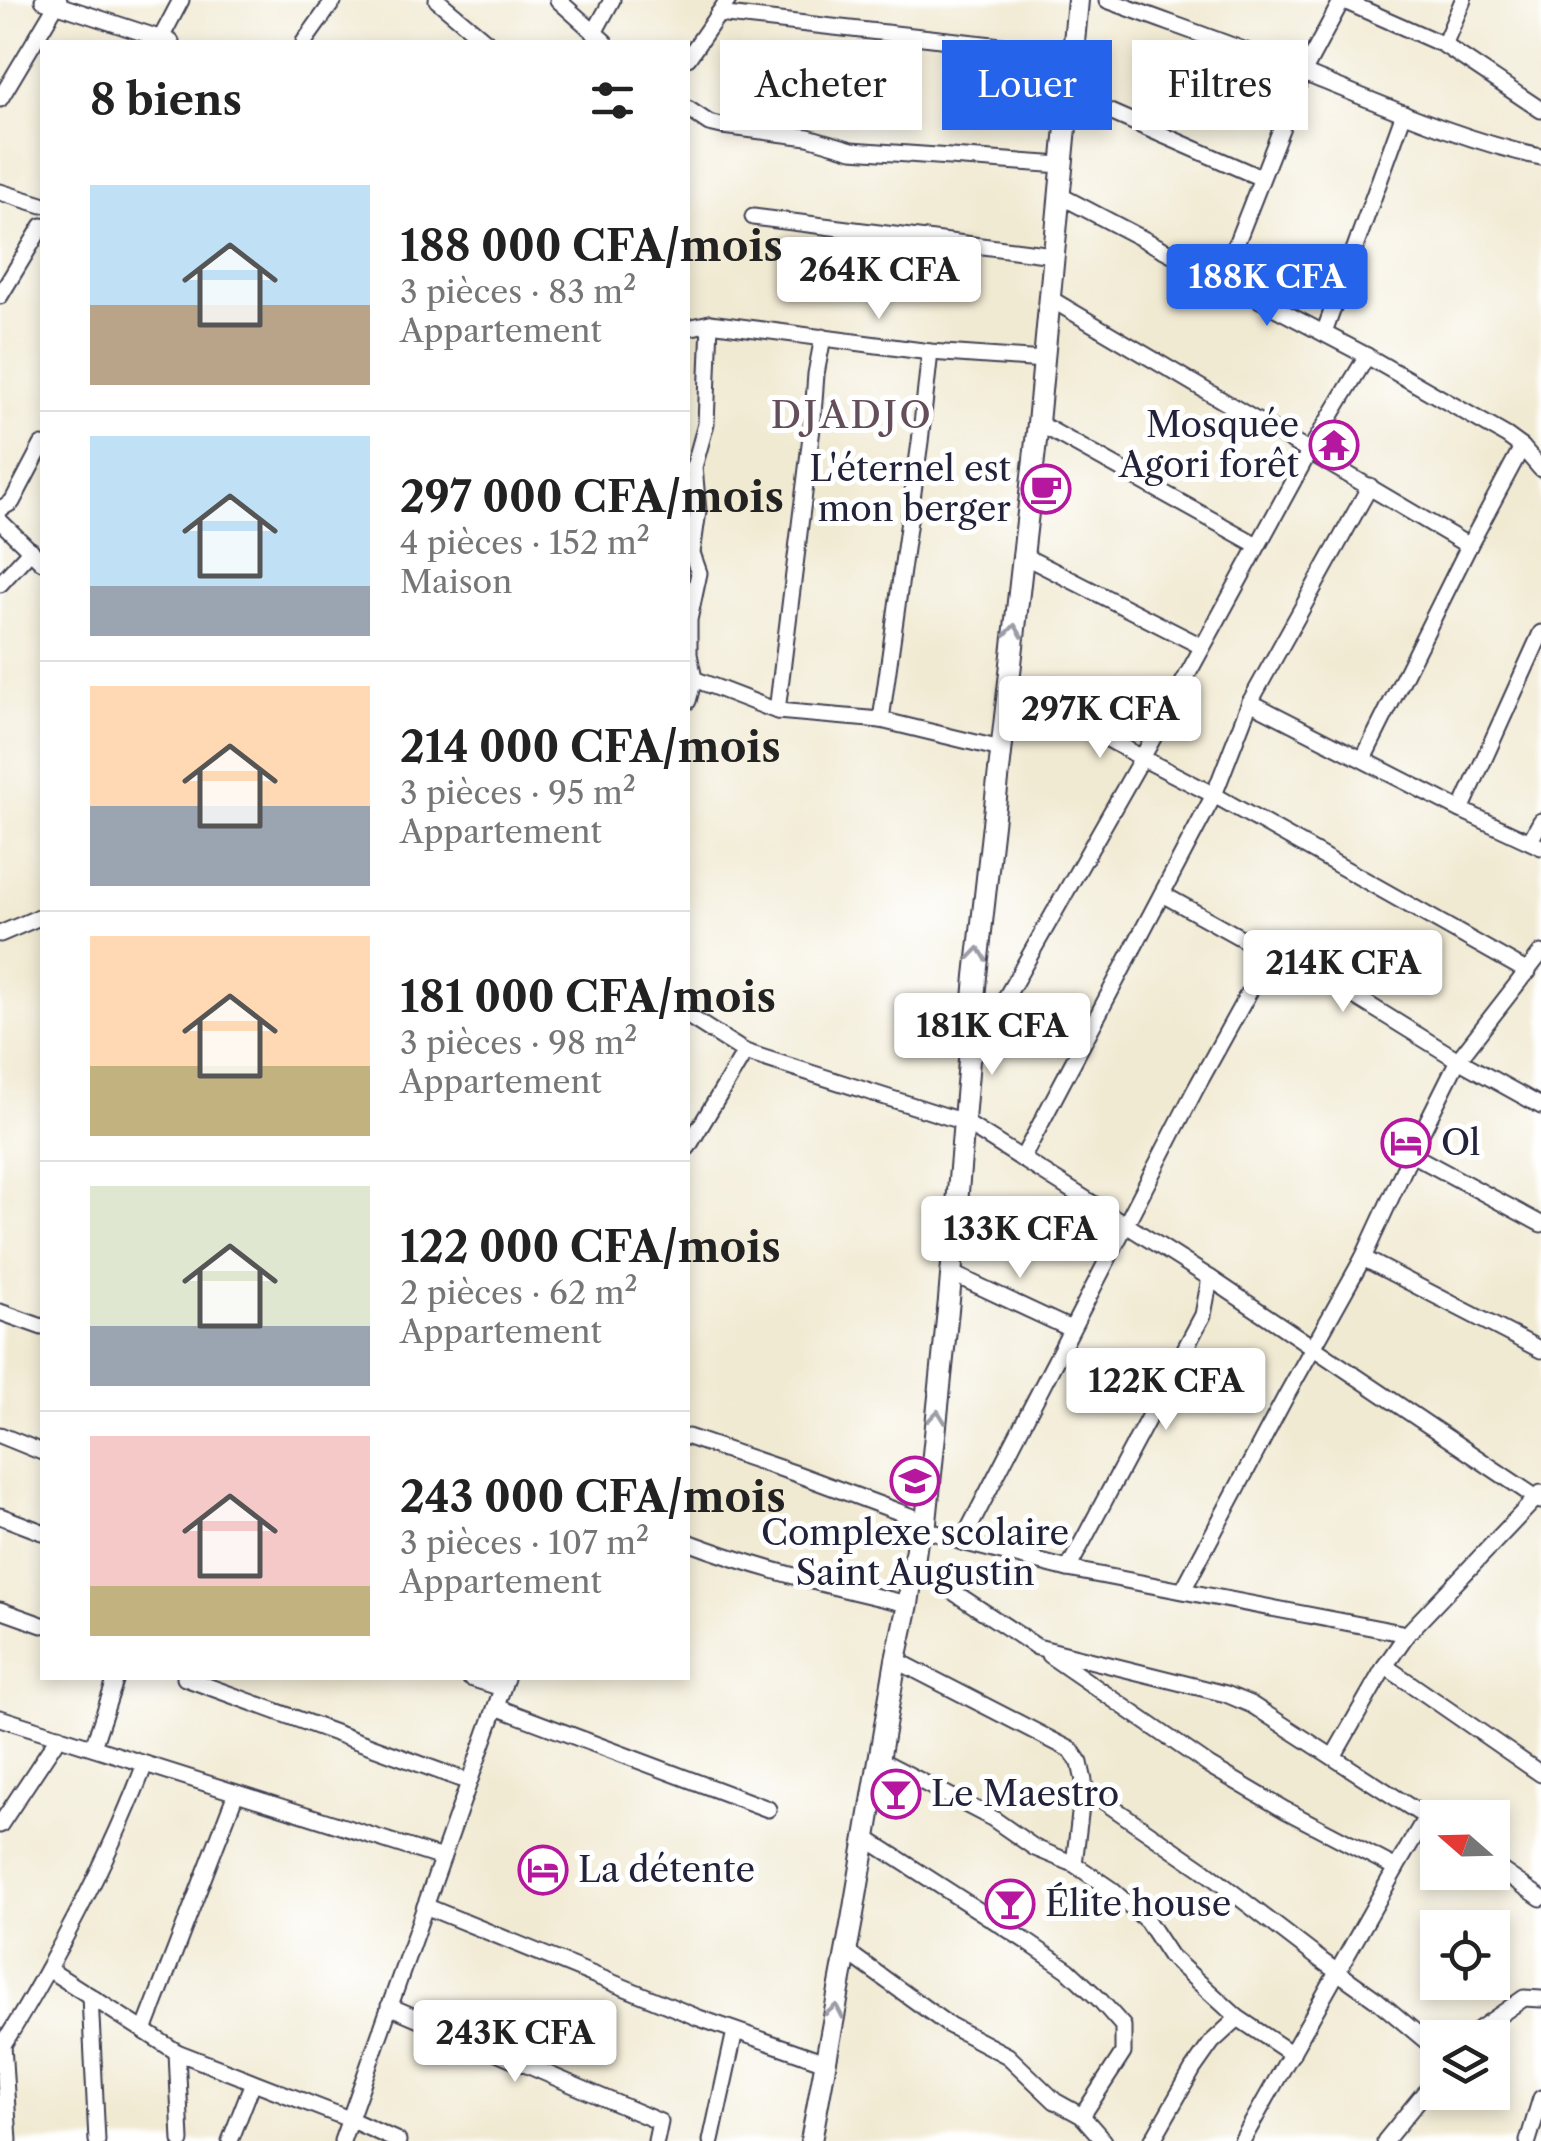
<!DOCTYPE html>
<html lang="fr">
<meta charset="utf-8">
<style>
:root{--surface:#fff;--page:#f2f2f2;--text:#222;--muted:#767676;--line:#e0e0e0;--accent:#2563eb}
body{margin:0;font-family:"Libre Caslon Text",serif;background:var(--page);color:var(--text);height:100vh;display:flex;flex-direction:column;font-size:38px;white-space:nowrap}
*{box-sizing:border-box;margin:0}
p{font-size:32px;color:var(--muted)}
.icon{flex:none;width:55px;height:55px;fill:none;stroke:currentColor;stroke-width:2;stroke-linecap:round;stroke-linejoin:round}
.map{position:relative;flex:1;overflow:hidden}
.side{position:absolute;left:40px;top:40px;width:650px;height:1640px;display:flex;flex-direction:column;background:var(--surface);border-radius:0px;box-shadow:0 5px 15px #0003}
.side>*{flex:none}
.banner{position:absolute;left:720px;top:40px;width:670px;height:90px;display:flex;gap:20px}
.needle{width:65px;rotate:290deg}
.tools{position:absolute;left:1420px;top:1800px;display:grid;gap:20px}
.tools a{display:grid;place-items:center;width:90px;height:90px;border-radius:0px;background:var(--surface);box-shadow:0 5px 15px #0003;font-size:50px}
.price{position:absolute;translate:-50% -85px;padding:0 22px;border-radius:10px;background:#fff;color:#222;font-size:32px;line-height:65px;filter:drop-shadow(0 2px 5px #0008)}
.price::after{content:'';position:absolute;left:50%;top:60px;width:30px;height:22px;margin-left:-15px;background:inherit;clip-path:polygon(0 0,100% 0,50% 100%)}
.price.active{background:var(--accent);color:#fff}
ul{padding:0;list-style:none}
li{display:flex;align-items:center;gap:30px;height:250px;padding:0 50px}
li+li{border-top:2px solid var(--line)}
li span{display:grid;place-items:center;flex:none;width:280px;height:200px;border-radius:0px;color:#555}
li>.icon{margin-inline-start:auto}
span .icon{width:120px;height:120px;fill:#fffc;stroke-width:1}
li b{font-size:42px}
h2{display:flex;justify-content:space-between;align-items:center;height:120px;padding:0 50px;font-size:42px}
.tag{padding:0 35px;border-radius:0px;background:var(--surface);box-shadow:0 5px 15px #0003;font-size:35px;line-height:90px}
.tag.active{background:var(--accent);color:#fff}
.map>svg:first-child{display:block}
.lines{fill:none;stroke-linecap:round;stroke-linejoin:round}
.minor-casing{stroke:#414052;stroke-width:19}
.major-casing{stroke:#414052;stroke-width:24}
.minor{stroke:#fff;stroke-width:15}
.major{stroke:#fff;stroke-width:20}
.oneway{stroke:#9c9ca7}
.labels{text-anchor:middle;stroke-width:10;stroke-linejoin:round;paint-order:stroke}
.poi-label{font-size:35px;fill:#22223b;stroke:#fff;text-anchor:start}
.neighbourhood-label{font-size:38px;letter-spacing:2.5px;fill:#644e59;stroke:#fff}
</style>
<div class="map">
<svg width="1541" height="2141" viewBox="0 0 1541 2141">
<rect width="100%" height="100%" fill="#fff"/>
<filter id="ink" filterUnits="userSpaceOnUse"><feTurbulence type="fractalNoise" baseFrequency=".01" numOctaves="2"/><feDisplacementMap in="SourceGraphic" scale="20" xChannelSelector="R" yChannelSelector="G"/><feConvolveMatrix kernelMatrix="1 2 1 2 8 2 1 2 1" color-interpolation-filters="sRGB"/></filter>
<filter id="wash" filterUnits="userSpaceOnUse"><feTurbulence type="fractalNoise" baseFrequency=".0048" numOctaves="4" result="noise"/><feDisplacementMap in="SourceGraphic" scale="40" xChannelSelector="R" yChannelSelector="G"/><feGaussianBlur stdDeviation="2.25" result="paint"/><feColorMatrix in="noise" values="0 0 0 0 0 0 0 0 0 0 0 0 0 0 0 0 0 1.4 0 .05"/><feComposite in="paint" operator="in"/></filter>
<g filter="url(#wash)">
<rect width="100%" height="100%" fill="#f1ead3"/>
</g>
<g filter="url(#ink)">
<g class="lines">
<!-- minor casing -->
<g class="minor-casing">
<g id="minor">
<polyline points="43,0 171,42"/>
<polyline points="437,0 487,42"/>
<polyline points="558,0 605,42"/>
<path d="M1107 0C1177 26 1247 50 1316 78 1389 107 1464 141 1541 157"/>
<polyline points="718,14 1073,54"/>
<polyline points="594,33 612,0"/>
<polyline points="161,38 181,0"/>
<polyline points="304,42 334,0"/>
<polyline points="1444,45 1463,0"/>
<polyline points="688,58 728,0"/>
<polyline points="1069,94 1261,178"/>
<polyline points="0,99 59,0"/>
<polyline points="688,109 709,123 722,126 808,137 852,150 1062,165"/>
<polyline points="0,192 42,205"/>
<polyline points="1059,195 1367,356 1507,436 1522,447 1541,469"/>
<polyline points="753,217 1053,255"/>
<polyline points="1222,280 1303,73 1342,0 1444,45 1541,110"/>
<polyline points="0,296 42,226"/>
<polyline points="1049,298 1469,546"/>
<polyline points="688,328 710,323 930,352 1044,360"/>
<polyline points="1324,333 1404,113"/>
<polyline points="1038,423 1257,545"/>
<polyline points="0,509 12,502 42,445"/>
<polyline points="0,521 42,562"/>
<polyline points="1022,555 1201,646"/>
<polyline points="0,584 31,550"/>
<polyline points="694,679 777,711 881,720 1001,749"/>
<polyline points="1009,684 1142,758 1214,795 1528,972"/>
<polyline points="688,701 694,679 689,654 689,620 699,573 692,553 698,511 694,467 706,424 710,323"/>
<polyline points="1250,702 1461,810 1541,847"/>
<polyline points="777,711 812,428 816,374 823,337"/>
<polyline points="881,720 920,442 930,352"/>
<polyline points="1363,759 1469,546 1522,447"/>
<polyline points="1461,810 1541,633"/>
<polyline points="1530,841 1541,821"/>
<polyline points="1162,894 1270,954 1356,997 1458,1060 1541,1106"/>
<polyline points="0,934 42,916"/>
<polyline points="688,1016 745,1052 964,1122 1210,1278 1541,1501"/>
<polyline points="972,1057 1142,758 1309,452 1367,356"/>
<polyline points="688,1147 745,1052"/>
<polyline points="1411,1154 1541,1224"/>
<polyline points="1022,1159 1214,795 1250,702 1370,486"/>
<polyline points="1363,1258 1541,1350"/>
<polyline points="951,1273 1071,1329"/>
<polyline points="0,1312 42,1327"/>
<polyline points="0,1435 42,1452"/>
<polyline points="688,1437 797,1474 926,1522"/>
<polyline points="0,1516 42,1532"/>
<polyline points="919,1527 962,1542 1068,1569 1407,1634"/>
<path d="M688 1542C759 1569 833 1587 908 1604"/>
<polyline points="962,1542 1195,1090 1270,954"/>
<polyline points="914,1566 1037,1647 1226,1694 1252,1705 1438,1825"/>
<polyline points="1068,1569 1203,1315 1210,1278"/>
<polyline points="1183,1590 1286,1396 1363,1258 1411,1154 1458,1060 1541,953"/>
<polyline points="0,1610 42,1625"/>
<polyline points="1049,1655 1210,1766 1285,1810 1396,1868 1426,1817"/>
<polyline points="896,1660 1071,1750 1080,1763 1084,1781 1074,1864"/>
<polyline points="1385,1666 1541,1774"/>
<polyline points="185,1678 469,1782"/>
<polyline points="470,1678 502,1688"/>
<polyline points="496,1707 768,1809"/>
<polyline points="0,1718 442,1858"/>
<polyline points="93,1747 116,1678"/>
<polyline points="1333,1757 1385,1666 1407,1634 1541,1493"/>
<polyline points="878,1759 992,1818 1035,1848 1074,1864 1112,1890 1147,1921 1170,1956 1238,2018 1292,2054"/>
<polyline points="1083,1787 1202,1869 1322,1961 1377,2000 1438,2051"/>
<polyline points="0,1825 59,1736"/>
<polyline points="866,1838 1026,1941 1068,1970 1099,1999 1123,2026 1123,2053 1082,2116"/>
<polyline points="1492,1864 1541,1898"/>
<polyline points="425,1906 699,2018 825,2062"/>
<polyline points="846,1951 947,2024 1008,2056 1055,2101 1082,2116 1104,2141"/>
<polyline points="48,1969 177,2052 349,2119 398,2141"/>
<polyline points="90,1996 97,2141"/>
<polyline points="389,2006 660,2122 656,2141"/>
<polyline points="144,2031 236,1793"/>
<polyline points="1473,2038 1481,2028 1524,1998 1541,1999"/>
<polyline points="3,2045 9,2141"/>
<path d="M0 2049C23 2015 43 1977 63 1941 94 1883 122 1825 145 1764"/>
<polyline points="177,2052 181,2141"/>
<polyline points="230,2141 253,2082"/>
<polyline points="342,2141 506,1678"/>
<polyline points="711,2141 735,2031"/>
<polyline points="1152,2141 1193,2069 1212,2042 1238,2018"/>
<polyline points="1242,2141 1396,1868"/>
<polyline points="1385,2141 1438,2076"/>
<polyline points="1528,2141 1541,2098"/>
</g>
</g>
<!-- major casing -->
<g class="major-casing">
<polyline id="major" points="811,2141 852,1920 896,1660 908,1604 919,1527 926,1522 949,1300 976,976 1038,423 1078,0"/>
</g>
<!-- minor -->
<use href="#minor" class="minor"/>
<!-- major -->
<use href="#major" class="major"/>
</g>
<!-- one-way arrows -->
<defs><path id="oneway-chevron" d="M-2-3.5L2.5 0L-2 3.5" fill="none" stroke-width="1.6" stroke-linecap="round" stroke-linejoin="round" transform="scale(2.5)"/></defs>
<g class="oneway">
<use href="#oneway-chevron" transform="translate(1014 631) rotate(-84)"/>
<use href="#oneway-chevron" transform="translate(978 954) rotate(-84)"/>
<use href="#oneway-chevron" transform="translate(937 1417) rotate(-84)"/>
<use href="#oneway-chevron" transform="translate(835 2011) rotate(-79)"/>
</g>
</g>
<!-- icons -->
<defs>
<g id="temple-ring" transform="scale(2.5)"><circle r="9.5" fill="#fff" stroke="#b5179e" stroke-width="1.5"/><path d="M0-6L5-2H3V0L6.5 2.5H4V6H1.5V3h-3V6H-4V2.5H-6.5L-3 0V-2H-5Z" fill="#b5179e"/></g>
<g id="cafe-ring" transform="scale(2.5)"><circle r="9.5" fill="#fff" stroke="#b5179e" stroke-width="1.5"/><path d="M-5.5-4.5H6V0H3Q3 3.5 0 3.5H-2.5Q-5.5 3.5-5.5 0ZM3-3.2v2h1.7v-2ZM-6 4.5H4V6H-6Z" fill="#b5179e"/></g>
<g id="hotel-ring" transform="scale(2.5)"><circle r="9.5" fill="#fff" stroke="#b5179e" stroke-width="1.5"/><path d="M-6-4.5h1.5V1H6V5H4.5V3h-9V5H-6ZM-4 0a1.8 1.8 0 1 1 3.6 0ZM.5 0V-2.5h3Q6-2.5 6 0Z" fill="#b5179e"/></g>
<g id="school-ring" transform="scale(2.5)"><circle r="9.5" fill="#fff" stroke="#b5179e" stroke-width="1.5"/><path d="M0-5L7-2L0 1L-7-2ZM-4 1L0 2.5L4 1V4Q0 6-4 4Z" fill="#b5179e"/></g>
<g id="bar-ring" transform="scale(2.5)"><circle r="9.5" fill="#fff" stroke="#b5179e" stroke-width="1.5"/><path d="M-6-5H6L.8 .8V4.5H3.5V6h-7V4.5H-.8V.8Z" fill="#b5179e"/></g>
</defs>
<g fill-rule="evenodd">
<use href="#temple-ring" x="1334" y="445"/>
<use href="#cafe-ring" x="1046" y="489"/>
<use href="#hotel-ring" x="1406" y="1143"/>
<use href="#school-ring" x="915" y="1481"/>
<use href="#bar-ring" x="896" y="1794"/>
<use href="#hotel-ring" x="543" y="1870"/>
<use href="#bar-ring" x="1010" y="1904"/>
</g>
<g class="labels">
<!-- poi labels -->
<g class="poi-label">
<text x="1299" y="437" text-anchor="end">Mosquée<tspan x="1299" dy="40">Agori forêt</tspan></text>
<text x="1011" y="481" text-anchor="end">L'éternel est<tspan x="1011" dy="40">mon berger</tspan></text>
<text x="1441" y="1155">Ol</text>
<text x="915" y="1545" text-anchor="middle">Complexe scolaire<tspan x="915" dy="40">Saint Augustin</tspan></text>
<text x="931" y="1806">Le Maestro</text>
<text x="578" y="1882">La détente</text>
<text x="1045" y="1916">Élite house</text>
</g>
<!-- neighbourhood labels -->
<g class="neighbourhood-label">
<text x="852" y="428">DJADJO</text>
</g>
</g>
</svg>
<div class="tools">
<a><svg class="needle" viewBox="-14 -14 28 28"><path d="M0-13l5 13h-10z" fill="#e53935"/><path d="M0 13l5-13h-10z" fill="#767676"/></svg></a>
<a><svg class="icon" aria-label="locate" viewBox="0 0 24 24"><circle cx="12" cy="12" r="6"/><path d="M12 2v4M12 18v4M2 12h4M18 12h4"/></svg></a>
<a><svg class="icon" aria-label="layers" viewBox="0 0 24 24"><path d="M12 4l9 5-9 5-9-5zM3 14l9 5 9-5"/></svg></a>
</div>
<b class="price" style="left:879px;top:322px">264K CFA</b>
<b class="price active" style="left:1267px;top:329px">188K CFA</b>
<b class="price" style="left:1100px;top:761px">297K CFA</b>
<b class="price" style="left:1343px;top:1015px">214K CFA</b>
<b class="price" style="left:992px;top:1078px">181K CFA</b>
<b class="price" style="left:1020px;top:1281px">133K CFA</b>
<b class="price" style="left:1166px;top:1433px">122K CFA</b>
<b class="price" style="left:515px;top:2085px">243K CFA</b>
<div class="banner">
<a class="tag">Acheter</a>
<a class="tag active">Louer</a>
<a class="tag">Filtres</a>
</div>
<section class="side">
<h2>8 biens<svg class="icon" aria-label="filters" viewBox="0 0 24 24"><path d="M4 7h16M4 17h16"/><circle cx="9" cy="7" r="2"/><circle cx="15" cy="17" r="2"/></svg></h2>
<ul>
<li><span style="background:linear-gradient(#bfe0f5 60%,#b9a48a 0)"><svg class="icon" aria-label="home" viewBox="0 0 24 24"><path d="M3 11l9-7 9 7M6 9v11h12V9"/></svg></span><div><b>188 000 CFA/mois</b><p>3 pièces · 83 m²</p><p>Appartement</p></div></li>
<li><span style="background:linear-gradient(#bfe0f5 75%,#9aa5b1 0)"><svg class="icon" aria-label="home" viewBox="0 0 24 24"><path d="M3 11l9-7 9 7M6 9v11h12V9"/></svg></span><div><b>297 000 CFA/mois</b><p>4 pièces · 152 m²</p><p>Maison</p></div></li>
<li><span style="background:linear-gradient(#ffd9b3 60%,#9aa5b1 0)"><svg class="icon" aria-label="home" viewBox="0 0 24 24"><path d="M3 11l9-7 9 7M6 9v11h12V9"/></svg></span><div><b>214 000 CFA/mois</b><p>3 pièces · 95 m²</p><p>Appartement</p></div></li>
<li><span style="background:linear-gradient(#ffd9b3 65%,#c2b280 0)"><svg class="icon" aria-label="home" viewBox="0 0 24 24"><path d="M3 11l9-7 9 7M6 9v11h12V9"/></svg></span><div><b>181 000 CFA/mois</b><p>3 pièces · 98 m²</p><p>Appartement</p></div></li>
<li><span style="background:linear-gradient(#dfe7d0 70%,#9aa5b1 0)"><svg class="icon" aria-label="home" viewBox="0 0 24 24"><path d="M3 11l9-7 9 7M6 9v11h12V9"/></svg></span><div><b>122 000 CFA/mois</b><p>2 pièces · 62 m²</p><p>Appartement</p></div></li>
<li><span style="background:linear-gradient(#f6c9c9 75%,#c2b280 0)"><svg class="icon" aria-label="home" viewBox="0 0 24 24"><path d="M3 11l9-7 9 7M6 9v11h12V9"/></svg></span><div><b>243 000 CFA/mois</b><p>3 pièces · 107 m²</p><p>Appartement</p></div></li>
</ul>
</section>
</div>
